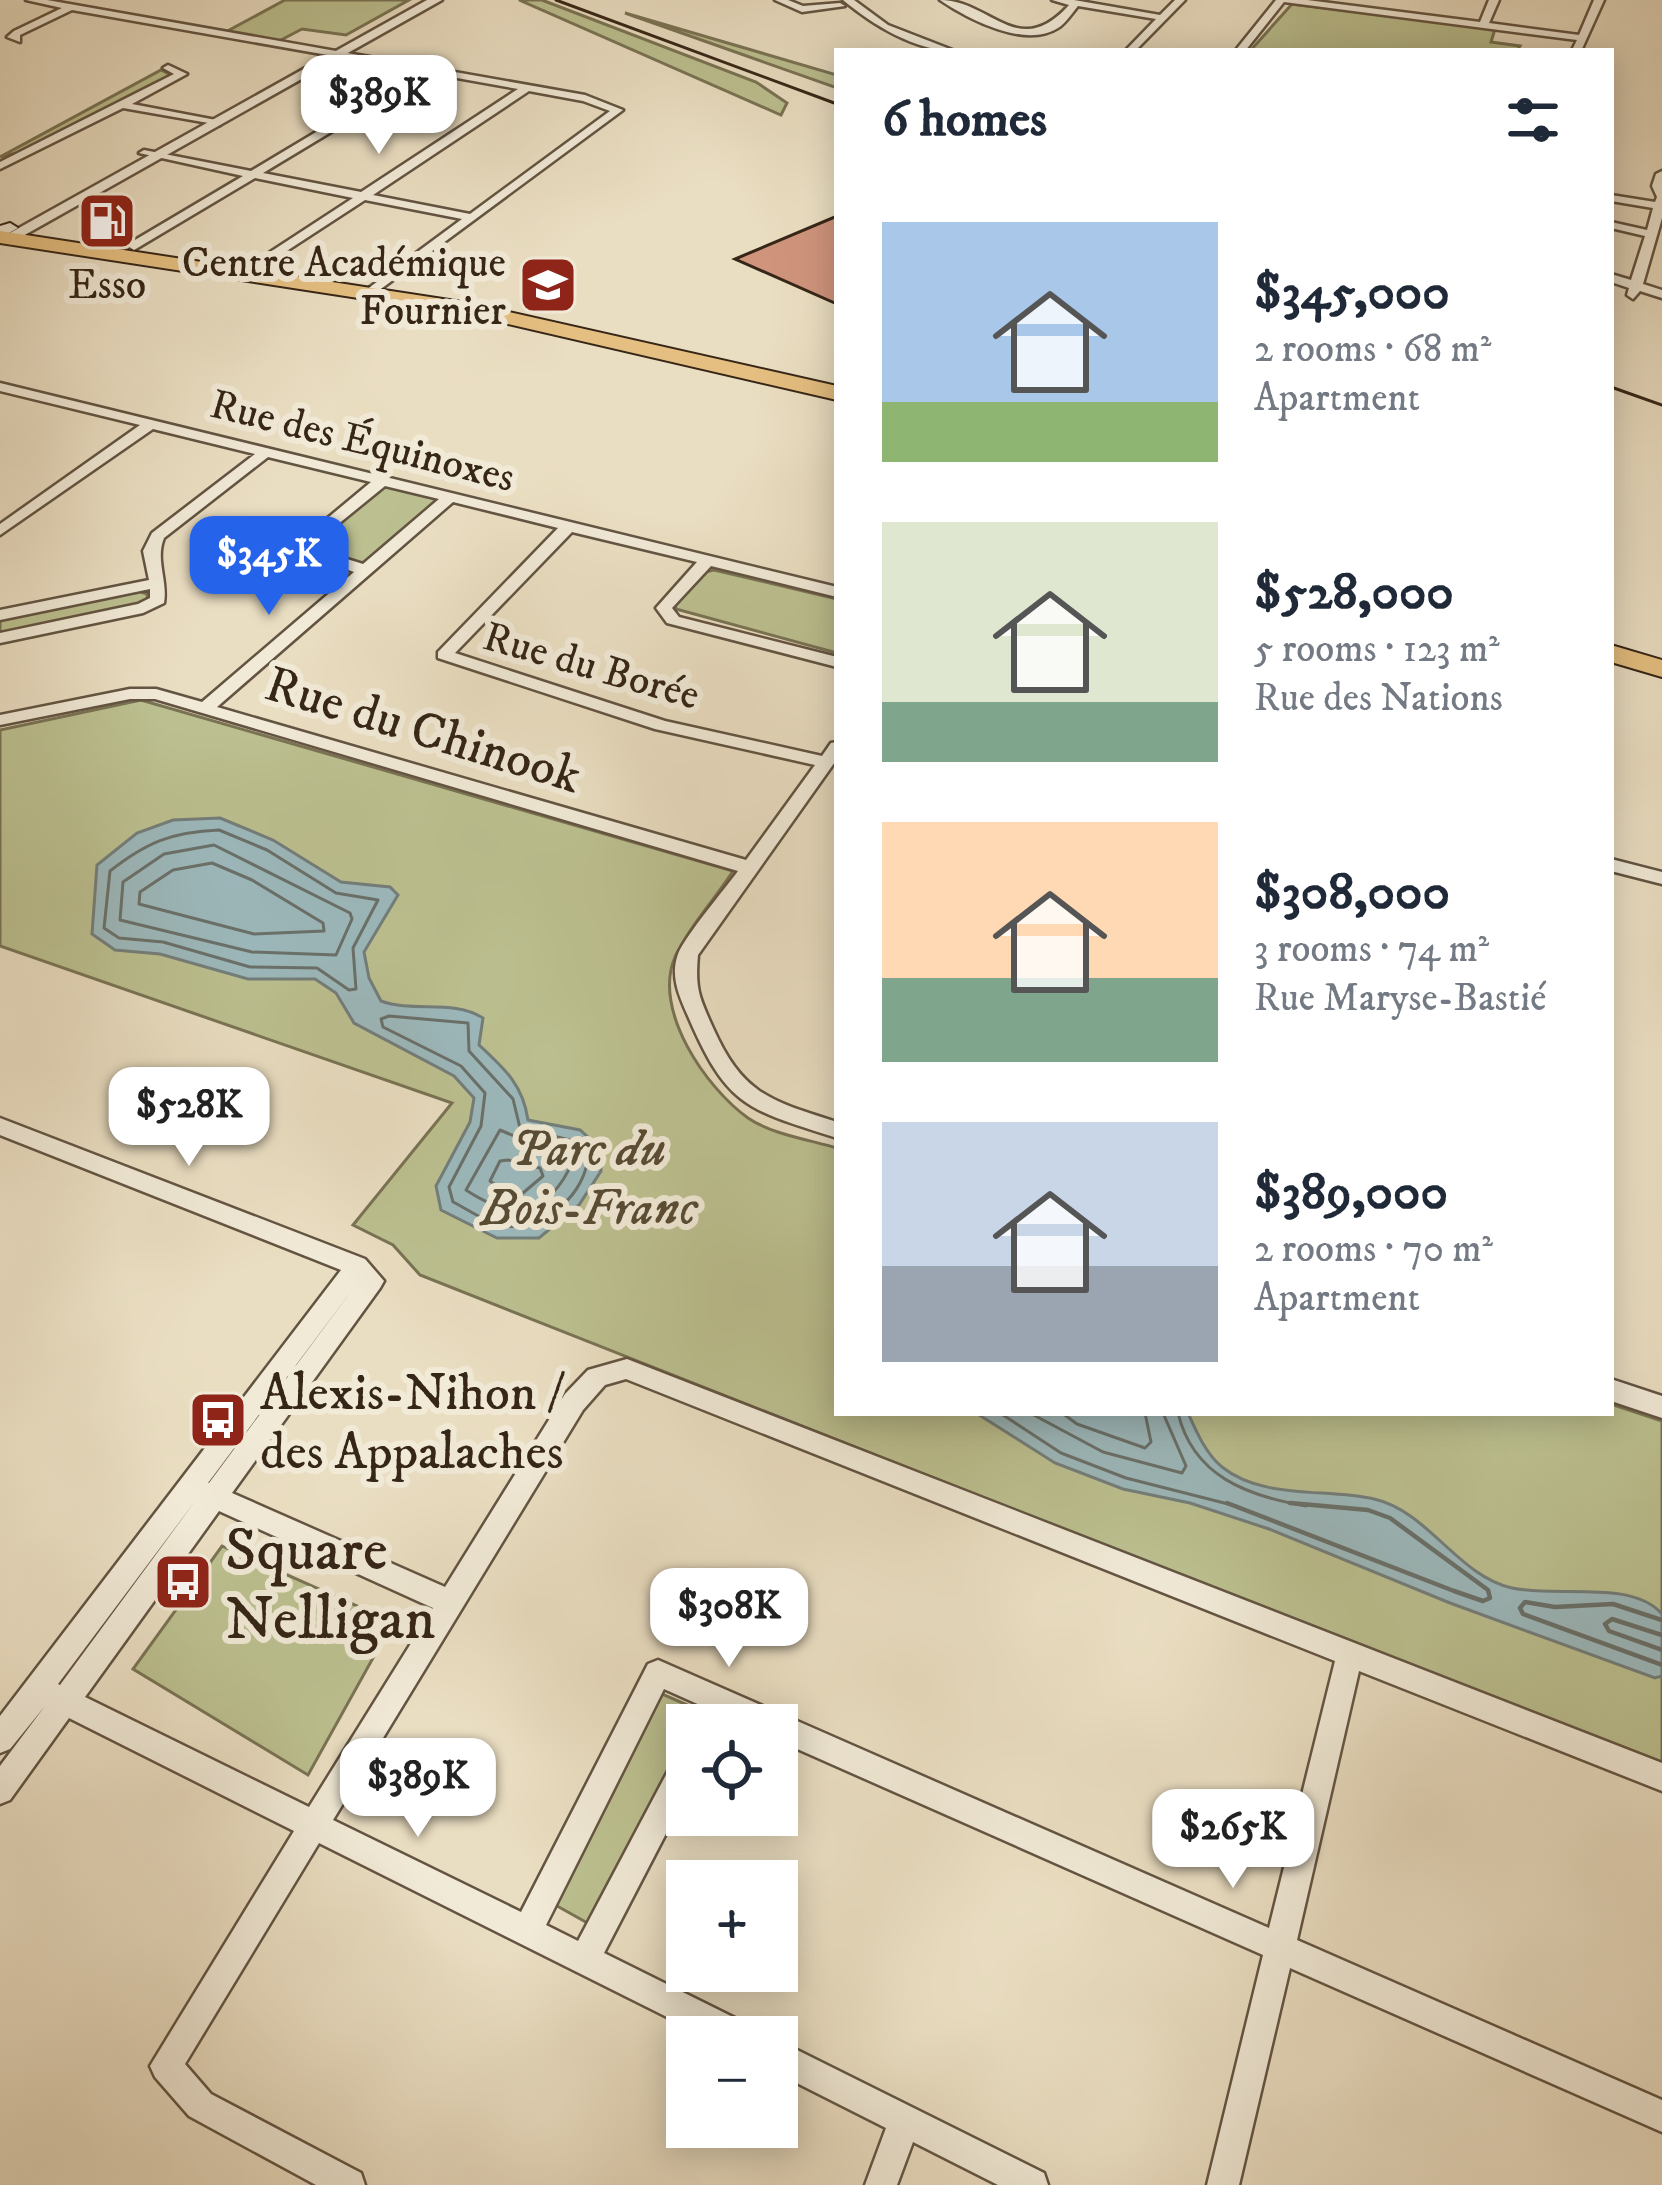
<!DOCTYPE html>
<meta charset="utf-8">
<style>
:root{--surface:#fff;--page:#f2f2f3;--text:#1f2937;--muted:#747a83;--accent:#2563eb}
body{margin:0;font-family:"IM FELL DW Pica",serif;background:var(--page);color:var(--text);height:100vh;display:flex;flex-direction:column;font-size:45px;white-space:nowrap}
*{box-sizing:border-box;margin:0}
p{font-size:39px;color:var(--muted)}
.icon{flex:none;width:66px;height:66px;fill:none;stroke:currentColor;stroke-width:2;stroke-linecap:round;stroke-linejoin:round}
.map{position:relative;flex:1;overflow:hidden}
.sheet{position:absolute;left:834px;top:48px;width:780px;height:1368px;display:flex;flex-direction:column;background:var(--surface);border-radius:0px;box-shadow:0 6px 30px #0003}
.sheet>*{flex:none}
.fabs{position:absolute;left:666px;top:1704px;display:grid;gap:24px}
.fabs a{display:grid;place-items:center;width:132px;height:132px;border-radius:0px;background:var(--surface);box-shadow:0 6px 30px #0003;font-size:60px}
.price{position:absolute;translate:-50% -102px;padding:0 27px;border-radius:24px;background:#fff;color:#222;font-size:39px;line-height:78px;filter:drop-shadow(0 3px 6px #0008)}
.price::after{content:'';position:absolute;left:50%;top:72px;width:36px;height:27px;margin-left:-18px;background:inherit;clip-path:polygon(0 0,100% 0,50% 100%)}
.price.current{background:var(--accent);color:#fff}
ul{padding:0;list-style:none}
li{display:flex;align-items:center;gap:36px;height:300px;padding:0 48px}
li span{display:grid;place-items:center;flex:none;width:336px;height:240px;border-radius:0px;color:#555}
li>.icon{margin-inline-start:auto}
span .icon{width:144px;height:144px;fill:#fffc;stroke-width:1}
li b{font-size:51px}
h2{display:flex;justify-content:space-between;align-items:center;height:144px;padding:0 48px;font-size:51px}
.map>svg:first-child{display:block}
.green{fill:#bcc090;stroke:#797354;stroke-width:3}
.water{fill:#9cb9bd;stroke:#737e7b;stroke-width:3}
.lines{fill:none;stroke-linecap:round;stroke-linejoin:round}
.shore-far1{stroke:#69706a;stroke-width:3}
.shore{stroke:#69706a;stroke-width:4.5}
.building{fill:#d0947d;stroke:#362617;stroke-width:3}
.minor-casing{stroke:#635442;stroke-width:5}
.tertiary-casing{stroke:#635442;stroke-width:5}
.secondary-casing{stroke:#362617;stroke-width:4}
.primary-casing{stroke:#362617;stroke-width:4}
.minor{fill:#f1ead7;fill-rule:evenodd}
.tertiary{fill:#f1ead7;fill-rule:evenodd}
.secondary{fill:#f1ead7;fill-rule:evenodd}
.primary{fill:#e5bf81;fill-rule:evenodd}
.tram{stroke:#362617;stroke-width:3}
.labels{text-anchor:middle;stroke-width:12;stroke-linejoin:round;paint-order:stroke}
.far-poi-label{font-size:42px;fill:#362617;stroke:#f1ead7;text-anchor:end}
.far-street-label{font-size:42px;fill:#362617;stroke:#f1ead7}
.street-label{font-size:51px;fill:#362617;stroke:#f1ead7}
.park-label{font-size:51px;font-style:italic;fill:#584c35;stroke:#f1ead7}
.poi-label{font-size:51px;fill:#362617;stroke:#f1ead7;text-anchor:start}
.near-poi-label{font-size:60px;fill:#362617;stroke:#f1ead7;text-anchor:start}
</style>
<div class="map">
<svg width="1662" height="2185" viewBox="0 0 1662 2185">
<rect width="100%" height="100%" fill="#eadec2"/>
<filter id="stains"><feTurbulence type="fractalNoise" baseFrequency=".00167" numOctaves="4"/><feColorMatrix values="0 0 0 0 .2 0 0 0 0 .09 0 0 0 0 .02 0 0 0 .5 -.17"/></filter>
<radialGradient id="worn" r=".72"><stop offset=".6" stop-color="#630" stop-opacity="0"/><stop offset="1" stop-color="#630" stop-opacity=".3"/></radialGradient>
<!-- green -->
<g class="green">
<polygon points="285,0 409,0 346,35 302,29 279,41 220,35"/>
<polygon points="519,0 542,0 756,82 787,103 781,115"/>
<polygon points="1292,4 1495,29 1491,42 1520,46 1517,51 1250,51"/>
<polygon points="625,13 837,75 837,88"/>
<polygon points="161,70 171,75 21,152 0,157"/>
<polygon points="383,480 450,497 364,570 307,551 308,541"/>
<polygon points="714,570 837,599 837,653 676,609 675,603 705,572"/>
<polygon points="138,591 147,594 148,602 0,635 0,620"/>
<path d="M141 700 733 871C715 899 689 927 675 957 652 1010 706 1088 748 1118 771 1134 810 1140 837 1148V1413H1611V1404L1662 1421V1766L420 1275 393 1245 353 1225 452 1103 0 946V730Z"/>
<polygon points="222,1546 393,1622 308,1775 133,1669"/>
<polygon points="660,1693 699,1710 692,1725 687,1725 687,1734 591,1925 550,1902"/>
</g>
<!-- water -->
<g class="water">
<path d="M220 818 273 840 341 882 390 887 398 895 364 952 369 978 381 1001C414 1013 453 999 483 1018L479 1045C505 1069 523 1085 528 1120L580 1130 600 1148 601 1171 579 1205 539 1238H497L441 1210 436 1186 470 1122 474 1098 454 1076 354 1023 336 993 315 979H248L160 954 115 950 92 934 97 865 137 833 173 820Z"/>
<path d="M976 1413H1188C1196 1431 1206 1454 1222 1467 1263 1500 1327 1488 1374 1499 1428 1511 1458 1576 1512 1588 1555 1598 1632 1579 1662 1614V1676L1655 1678 1450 1603 1269 1529 1190 1503 1123 1489 1055 1463Z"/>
</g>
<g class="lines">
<!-- shore-far1 -->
<g class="shore-far1">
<path d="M219 830 267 850 336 893 378 900 353 948 356 989 349 990 317 968 250 967 163 942 119 938 104 928 110 871C147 842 172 832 219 830Z"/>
<polygon points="214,845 350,913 352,919 336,955 252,952 120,920 123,882 164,854"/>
<polygon points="212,863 252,880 323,923 324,931 254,934 139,904 140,892 173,870"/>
<path d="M389 1016 468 1023 469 1051 513 1099 520 1128 574 1141 588 1153C588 1193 544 1231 505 1226 488 1224 469 1210 453 1202L449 1187 481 1126 485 1093 461 1066 383 1027 381 1019Z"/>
<path d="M500 1130 573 1161C549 1215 514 1222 466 1190Z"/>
<polygon points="508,1160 540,1168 543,1176 523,1193 507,1193 490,1181 500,1161"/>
<polyline points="1000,1413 1061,1453 1126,1478 1236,1506"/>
<polyline points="1030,1413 1103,1452 1182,1473 1186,1466 1163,1413"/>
<polyline points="1062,1413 1077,1424 1145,1448 1151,1442 1145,1413"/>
<path d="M1178 1413C1193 1476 1247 1496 1306 1506"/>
</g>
<!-- shore -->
<g class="shore">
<polyline points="1227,1503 1454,1591 1483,1601 1490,1598 1488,1590 1390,1518 1368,1510 1290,1503"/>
<polyline points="1662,1620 1613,1604 1555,1607 1525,1602 1520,1608 1523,1614 1662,1665"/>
<polyline points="1662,1635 1612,1619 1605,1624 1609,1631 1662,1650"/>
</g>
</g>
<!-- building -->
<polygon class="building" points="837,216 837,304 735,259"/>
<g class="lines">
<!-- minor casing -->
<g class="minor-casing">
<g id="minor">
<path d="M26 0H47L585 95 623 110 370 297 364 293 366 290 462 219 365 200 259 269 253 265 255 262 353 198 255 178 134 250 128 246 130 243 243 176 139 153 144 150 251 171 418 71 72 10 20 35V42L7 37 14 31 62 8ZM429 73 518 89 361 192 263 173ZM529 91 583 101 610 111 470 214 373 195Z"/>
<polygon points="775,0 788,0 803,6 840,3 845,6 802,12"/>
<path d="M843 0H854L888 25 955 51C915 51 873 25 843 0Z"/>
<path d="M940 0C991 0 1018 62 1069 5L1052 0H1074L1160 15 1175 0H1185L1135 51H1125L1156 19 1078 6C1072 13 1066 23 1058 28 1025 49 968 19 940 0Z"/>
<polygon points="1276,0 1307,0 1480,22 1489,0 1499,0 1489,23 1579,35 1594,0 1604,0 1581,51 1572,50 1577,40 1284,2 1245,51 1235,51"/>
<polygon points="168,65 187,74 132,104 216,120 220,125 123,108 0,169 0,162 174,74 163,68"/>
<polygon points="1662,171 1662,218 1643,284 1662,290 1662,298 1640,291 1633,299 1627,295 1629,288 1611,282 1611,274 1631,280 1645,236 1611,228 1611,222 1647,230 1653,208 1611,201 1611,195 1655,202 1657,197 1652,186 1656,174"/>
<path d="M0 383 837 587V597L711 566 672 608 679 617 837 657V667L667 623 656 608 697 562 572 532 455 653 665 721 822 756 831 743 837 742V759L698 955C695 989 699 997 713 1028 743 1095 771 1101 837 1122V1138C746 1109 727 1107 688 1016 679 996 670 976 678 954 685 936 725 889 738 871L155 699H130L0 725V715L130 689H156L202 702 354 572 302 554 300 541 371 482 268 457 164 538C155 560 168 581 164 603L143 613 0 643V633L138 604 150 598V589L0 620V610L149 580 143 551 152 533 255 454 153 429 0 535V524L140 425 0 391ZM385 486 439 499 363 564 315 549V543ZM453 502 558 528 438 652V658L655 729 815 765 746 860 217 707Z"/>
<polygon points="1611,859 1662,872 1662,884 1611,871"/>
<path d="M0 1118 365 1259 384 1281 380 1288 232 1493 445 1587 565 1394 588 1370 627 1359 1662 1763V1791L1359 1671 1297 1940 1662 2100V2132L1290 1968 1239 2185H1207L1263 1955 777 1740V1725H743L726 1717 722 1725H693L702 1706 664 1689 546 1925 578 1941 677 1754 687 1750V1793L604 1953 751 2026 756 2037H707L319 1843 185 2064 211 2094 361 2173 365 2185H316L189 2116 155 2077 150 2066 294 1831 69 1718 10 1800 0 1804V1766L45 1706 10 1749 0 1753V1716L341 1270 0 1135ZM358 1282 209 1483H208ZM626 1379 1335 1661 1269 1928 658 1660 648 1664 521 1912 333 1820 583 1410 605 1385ZM196 1500 60 1685 58 1684ZM219 1511 433 1608 309 1807 85 1697Z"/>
<polygon points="1611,1379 1662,1396 1662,1418 1611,1401"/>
<polygon points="777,2040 1044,2173 1048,2185 998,2185 913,2142 897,2185 865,2185 886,2128 777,2073"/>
</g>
</g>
<!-- tertiary casing -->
<g class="tertiary-casing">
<polygon id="tertiary" points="427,0 442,0 14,241 1,238"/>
</g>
<!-- secondary casing -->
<g class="secondary-casing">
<polygon id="secondary" points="10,223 18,228 0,238 0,226"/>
</g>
<!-- primary casing -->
<g class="primary-casing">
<g id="primary">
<polygon points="0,231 469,303 837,386 837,400 469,315 0,243"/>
<polygon points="1611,645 1662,660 1662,677 1611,662"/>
</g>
</g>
<!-- minor -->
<use href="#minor" class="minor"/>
<!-- tertiary -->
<use href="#tertiary" class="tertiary"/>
<!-- secondary -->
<use href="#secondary" class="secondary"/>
<!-- primary -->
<use href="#primary" class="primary"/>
<!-- tram -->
<g class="tram">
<polyline points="556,0 837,104"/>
<polyline points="1611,387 1662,405"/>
</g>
</g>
<!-- icons -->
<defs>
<g id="fuel-square" transform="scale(3)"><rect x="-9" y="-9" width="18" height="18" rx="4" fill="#8f2418" stroke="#f1ead7"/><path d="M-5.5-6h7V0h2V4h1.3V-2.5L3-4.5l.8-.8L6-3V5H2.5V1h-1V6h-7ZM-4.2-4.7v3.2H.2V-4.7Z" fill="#fff"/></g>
<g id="school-square" transform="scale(3)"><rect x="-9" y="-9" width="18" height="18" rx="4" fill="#8f2418" stroke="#f1ead7"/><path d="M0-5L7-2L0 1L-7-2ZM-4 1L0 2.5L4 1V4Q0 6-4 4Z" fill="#fff"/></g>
<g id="bus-square" transform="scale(3)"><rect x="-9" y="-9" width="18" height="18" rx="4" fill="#8f2418" stroke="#f1ead7"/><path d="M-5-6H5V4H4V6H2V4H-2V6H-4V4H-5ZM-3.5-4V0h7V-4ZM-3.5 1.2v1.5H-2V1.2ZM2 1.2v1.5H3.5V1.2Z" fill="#fff"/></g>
</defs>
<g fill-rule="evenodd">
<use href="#fuel-square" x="107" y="221"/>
<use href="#school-square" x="548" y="285"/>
<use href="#bus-square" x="218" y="1420"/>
<use href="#bus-square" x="183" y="1582"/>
</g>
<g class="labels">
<!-- far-poi labels -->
<g class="far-poi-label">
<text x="506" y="276">Centre Académique<tspan x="506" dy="48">Fournier</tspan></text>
<text x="107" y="298" text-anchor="middle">Esso</text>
</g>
<!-- far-street labels -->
<g class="far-street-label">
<text transform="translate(363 439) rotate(14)" y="15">Rue des Équinoxes</text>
<text transform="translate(592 664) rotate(16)" y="15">Rue du Borée</text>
</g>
<!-- street labels -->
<g class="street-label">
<text transform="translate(424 728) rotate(17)" y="18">Rue du Chinook</text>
</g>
<!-- park labels -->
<g class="park-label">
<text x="589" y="1165">Parc du<tspan x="589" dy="59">Bois-Franc</tspan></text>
</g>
<!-- poi labels -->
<g class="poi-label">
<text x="260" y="1409">Alexis-Nihon /<tspan x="260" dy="59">des Appalaches</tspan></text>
</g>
<!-- near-poi labels -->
<g class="near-poi-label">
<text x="225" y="1569">Square<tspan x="225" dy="69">Nelligan</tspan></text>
</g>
</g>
<rect width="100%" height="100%" filter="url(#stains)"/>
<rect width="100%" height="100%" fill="url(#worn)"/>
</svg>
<div class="fabs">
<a><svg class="icon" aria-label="locate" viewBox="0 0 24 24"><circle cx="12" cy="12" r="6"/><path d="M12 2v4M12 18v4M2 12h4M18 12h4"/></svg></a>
<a>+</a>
<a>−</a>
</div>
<b class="price" style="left:379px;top:157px">$389K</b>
<b class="price current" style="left:269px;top:618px">$345K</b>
<b class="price" style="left:189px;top:1169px">$528K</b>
<b class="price" style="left:729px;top:1670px">$308K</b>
<b class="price" style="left:418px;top:1840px">$389K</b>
<b class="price" style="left:1233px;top:1891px">$265K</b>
<section class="sheet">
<h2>6 homes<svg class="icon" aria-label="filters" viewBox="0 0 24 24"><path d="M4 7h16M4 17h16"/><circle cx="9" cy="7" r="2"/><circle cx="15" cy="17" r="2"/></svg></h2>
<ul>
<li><span style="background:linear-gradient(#a9c7e8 75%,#8fb573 0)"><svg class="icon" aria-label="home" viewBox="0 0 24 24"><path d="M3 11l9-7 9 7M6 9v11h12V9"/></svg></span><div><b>$345,000</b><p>2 rooms · 68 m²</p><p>Apartment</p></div></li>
<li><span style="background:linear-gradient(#dfe7d0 75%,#7fa58c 0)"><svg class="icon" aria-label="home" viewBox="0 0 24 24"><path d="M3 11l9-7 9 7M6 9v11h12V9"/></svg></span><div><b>$528,000</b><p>5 rooms · 123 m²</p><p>Rue des Nations</p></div></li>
<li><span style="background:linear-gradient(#ffd9b3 65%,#7fa58c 0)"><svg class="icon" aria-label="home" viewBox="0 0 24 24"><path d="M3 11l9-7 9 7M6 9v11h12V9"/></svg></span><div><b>$308,000</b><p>3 rooms · 74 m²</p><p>Rue Maryse-Bastié</p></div></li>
<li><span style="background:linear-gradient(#c9d6e8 60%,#9aa5b1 0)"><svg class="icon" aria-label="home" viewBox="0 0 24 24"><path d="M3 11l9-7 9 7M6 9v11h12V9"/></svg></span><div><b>$389,000</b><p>2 rooms · 70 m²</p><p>Apartment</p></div></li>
</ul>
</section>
</div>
